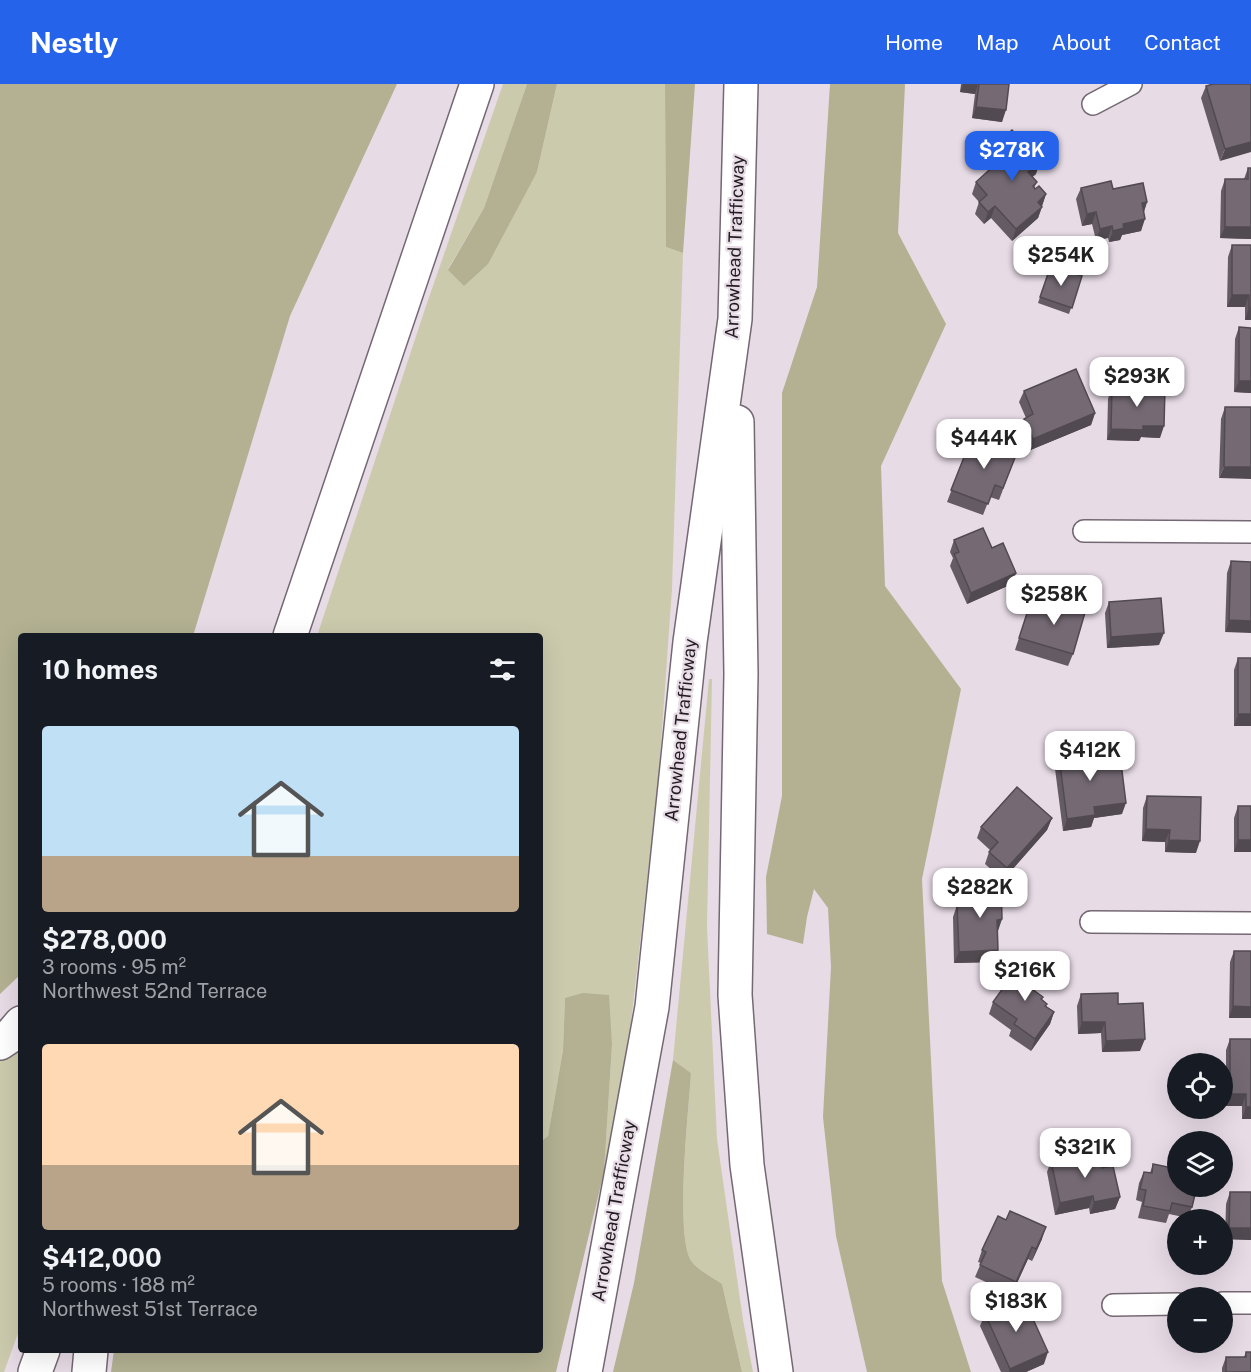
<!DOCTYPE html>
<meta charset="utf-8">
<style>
:root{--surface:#171b24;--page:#20242c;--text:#f1f3f6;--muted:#9ea1a6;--accent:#2563eb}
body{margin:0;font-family:"Public Sans",sans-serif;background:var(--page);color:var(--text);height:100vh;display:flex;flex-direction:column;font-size:22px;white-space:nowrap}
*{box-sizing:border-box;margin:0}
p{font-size:20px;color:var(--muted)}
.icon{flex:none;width:33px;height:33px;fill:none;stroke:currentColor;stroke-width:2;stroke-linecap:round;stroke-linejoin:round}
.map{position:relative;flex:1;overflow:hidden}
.side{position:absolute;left:18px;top:549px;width:525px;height:720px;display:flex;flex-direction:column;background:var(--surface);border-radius:6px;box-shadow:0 6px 24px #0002}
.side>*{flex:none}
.buttons{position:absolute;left:1167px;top:969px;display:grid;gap:12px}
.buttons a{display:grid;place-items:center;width:66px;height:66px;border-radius:50%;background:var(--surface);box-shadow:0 6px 24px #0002;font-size:30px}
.price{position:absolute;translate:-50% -51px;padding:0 14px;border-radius:12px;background:#fff;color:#222;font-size:20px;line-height:39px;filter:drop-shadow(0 2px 3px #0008)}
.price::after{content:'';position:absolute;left:50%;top:36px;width:18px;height:14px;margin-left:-9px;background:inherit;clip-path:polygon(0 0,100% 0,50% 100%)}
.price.on{background:var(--accent);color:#fff}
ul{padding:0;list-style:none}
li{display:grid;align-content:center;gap:12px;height:318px;padding:0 24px}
li span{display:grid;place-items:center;height:186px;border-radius:6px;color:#555}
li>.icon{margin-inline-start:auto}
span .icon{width:108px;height:108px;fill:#fffc;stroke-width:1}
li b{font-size:26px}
h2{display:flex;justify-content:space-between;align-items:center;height:72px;padding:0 24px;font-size:26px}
header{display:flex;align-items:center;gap:36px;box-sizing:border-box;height:84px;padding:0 30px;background:var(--accent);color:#fff}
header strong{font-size:28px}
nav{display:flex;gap:33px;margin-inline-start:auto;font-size:21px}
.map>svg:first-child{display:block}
.green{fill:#cccaad}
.forest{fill:#b3b192}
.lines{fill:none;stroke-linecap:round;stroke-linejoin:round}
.minor-casing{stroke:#746973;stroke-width:24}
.motorway-casing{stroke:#746973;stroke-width:36}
.minor{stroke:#fff;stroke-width:21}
.motorway{stroke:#fff;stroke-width:33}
.wall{fill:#655b64}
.shaded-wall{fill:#524a51}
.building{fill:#756a74;stroke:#524a51;stroke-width:1.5}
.labels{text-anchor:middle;stroke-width:4.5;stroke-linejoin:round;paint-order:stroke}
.street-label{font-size:18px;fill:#211c20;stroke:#e7dbe6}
</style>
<header>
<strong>Nestly</strong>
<nav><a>Home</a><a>Map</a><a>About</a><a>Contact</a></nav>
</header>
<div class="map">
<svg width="1251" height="1288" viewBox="0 0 1251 1288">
<rect width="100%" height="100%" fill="#e7dbe6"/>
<!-- green -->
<g class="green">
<polygon points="503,0 527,0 484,124 448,185 537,88 557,0 665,0 666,163 683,169 672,505 658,701 630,947 604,1088 612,961 565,914 563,966 548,1052 540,1058 540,552 317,552 425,225"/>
<path d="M709 595H712L707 843 717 1055 743 1236 753 1288H742L722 1200C714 1194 699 1187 692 1178 674 1155 689 1024 691 989L673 976Z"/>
<polygon points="21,951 21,1241 4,1288 0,1288 0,972"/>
</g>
<!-- forest -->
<g class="forest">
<polygon points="0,0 397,0 290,232 193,552 21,552 21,890 0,910"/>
<polygon points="527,0 557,0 537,88 488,180 464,202 448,186 484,124"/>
<polygon points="665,0 695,0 683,169 666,163"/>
<polygon points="830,0 905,0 898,149 946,240 881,382 885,502 961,605 922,795 942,1197 971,1288 867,1288 836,1152 823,1033 831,883 828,824 814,805 807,833 803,860 767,850 766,793 782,712 782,309 817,203"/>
<polygon points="583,909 609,911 612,961 604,1088 556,1288 111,1288 114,1266 540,1266 540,1058 548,1052 563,966 565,914"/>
<path d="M673 976 691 989C689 1023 674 1155 692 1178 699 1187 714 1194 722 1200L742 1288H613L634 1199Z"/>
</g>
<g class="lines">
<!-- minor casing -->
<g class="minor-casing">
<g id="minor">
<polyline points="1093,20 1131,0"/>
<polyline points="1084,447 1251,448"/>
<polyline points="1091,838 1251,839"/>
<polyline points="1222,1219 1251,1219"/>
<polyline points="1113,1221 1178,1220"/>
</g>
</g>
<!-- motorway casing -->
<g class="motorway-casing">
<g id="motorway">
<polyline points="737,338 741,590 735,911 747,1081 776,1288"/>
<polyline points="290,552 477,0"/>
<polyline points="0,959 9,953 21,939"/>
<polyline points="35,1288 43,1266"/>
<polyline points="89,1288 91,1266"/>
<polyline points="585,1288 652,923 690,558 735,235 741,0"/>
</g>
</g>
<!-- minor -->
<use href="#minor" class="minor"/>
<!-- motorway -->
<use href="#motorway" class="motorway"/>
</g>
<!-- wall -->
<g class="wall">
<polygon points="961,0 1009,0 1002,38 972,34 975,10 960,8"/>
<polygon points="1251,0 1220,77 1201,14 1206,2"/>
<polygon points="989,67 1036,90 1032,93 1037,98 1034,104 1046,110 1038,134 1012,157 991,134 984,140 975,130 979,118 972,110 976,98 990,86 984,79"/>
<polygon points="1248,84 1251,155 1220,154 1221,107 1225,95 1244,95"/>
<polygon points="1081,104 1113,105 1147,118 1144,128 1141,147 1122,151 1120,156 1109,158 1108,154 1096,156 1092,140 1082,142 1076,115"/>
<polygon points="1232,161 1251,161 1251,236 1245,236 1245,223 1227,223 1228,173"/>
<polygon points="1051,181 1082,192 1069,230 1038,219"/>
<polygon points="1239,243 1251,244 1251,309 1234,308 1235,255"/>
<polygon points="1112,303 1160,354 1141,353 1139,357 1107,356 1108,315"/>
<polygon points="1024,307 1095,329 1091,341 1028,367 1019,346 1024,335 1026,334 1019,318"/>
<polygon points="1225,323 1251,323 1219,394 1221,335"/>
<polygon points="970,358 985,363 1018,366 999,416 990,413 983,431 947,418"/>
<polygon points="954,456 992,464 1016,489 1012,500 967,520 950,482 953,474 950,468"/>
<polygon points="1231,477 1251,478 1225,548 1227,489"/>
<polygon points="1052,515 1073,570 1068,582 1015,566 1030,520 1048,525"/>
<polygon points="1109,518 1159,561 1107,564 1105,529"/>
<polygon points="1238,574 1251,574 1251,642 1234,642 1234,586"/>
<polygon points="1058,665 1081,676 1122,730 1094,734 1091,743 1063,747 1054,677"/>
<polygon points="1147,712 1196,769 1165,768 1165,758 1142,757 1143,724"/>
<polygon points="1238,722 1251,768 1234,768 1234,734"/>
<polygon points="1052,734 1047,746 1003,796 985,780 989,768 990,766 977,754 981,743"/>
<polygon points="972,800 1002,835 997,847 998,866 994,878 954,879 953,833 957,821 968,821 967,812"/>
<polygon points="1234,867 1251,867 1251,934 1229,934 1230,878"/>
<polygon points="1040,894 1035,907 1043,913 1042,916 1047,920 1046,922 1054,928 1050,940 1031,967 1009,952 1011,946 989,930 993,918"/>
<polygon points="1081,910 1118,920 1140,967 1102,968 1101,949 1078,950 1077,922"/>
<polygon points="1230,955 1251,955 1251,1035 1242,1035 1242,1022 1226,1022 1226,966"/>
<polygon points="1051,1077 1102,1084 1120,1113 1115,1125 1090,1130 1089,1124 1055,1131 1047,1088"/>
<polygon points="1153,1080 1192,1123 1188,1134 1169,1130 1166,1139 1138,1134 1142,1118 1136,1116 1139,1099 1144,1088 1150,1089"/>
<polygon points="1230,1108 1251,1108 1251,1156 1225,1155 1226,1120"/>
<polygon points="1042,1155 1032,1177 1028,1175 1012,1210 975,1193 981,1179 978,1178 982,1166"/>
<polygon points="985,1230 1044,1280 1026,1288 1001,1288 980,1242"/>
<polygon points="1246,1268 1251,1288 1222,1288 1222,1284 1226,1273 1244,1273"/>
</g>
<!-- shaded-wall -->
<g class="shaded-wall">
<polygon points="963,0 978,0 975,10 960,8"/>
<polygon points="976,23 1006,26 1002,38 972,34"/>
<polygon points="1251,58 1251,68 1220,77 1225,65"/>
<polygon points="1040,78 1036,90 1024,100 1028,88"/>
<polygon points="1046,110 1042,122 1038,118"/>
<polygon points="1147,118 1143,130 1142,119"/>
<polygon points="995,122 991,134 984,140 988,128"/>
<polygon points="1042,123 1038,134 1012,157 1016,145"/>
<polygon points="1096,128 1092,140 1082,142 1087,130"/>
<polygon points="1145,135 1141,147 1122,151 1120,156 1109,158 1113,147 1123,140"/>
<polygon points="1112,142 1108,154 1096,156 1100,145"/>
<polygon points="1225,143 1251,143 1251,155 1220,154"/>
<polygon points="1232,211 1249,211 1245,223 1227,223"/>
<polygon points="1249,224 1251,224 1251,236 1245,236"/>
<polygon points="1239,297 1251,297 1251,309 1234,308"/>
<polygon points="1095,329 1091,341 1028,367 1033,355"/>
<polygon points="1143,342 1164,342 1160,354 1141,353 1139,357 1107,356 1111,345"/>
<polygon points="1224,383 1251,383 1251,395 1219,394"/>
<polygon points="1016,489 1012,500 967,520 971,509"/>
<polygon points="1229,536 1251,537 1251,549 1225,548"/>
<polygon points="1164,549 1159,561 1107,564 1111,553"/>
<polygon points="1238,630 1251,630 1251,642 1234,642"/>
<polygon points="1126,719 1122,730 1094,734 1091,743 1063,747 1067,735 1094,723"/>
<polygon points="1052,734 1047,746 1003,796 1007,784"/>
<polygon points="1146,745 1170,746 1165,758 1142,757"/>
<polygon points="1169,756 1200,757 1196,769 1165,768"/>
<polygon points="1238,756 1251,756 1251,768 1234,768"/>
<polygon points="1002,835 998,847 992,848 997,836"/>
<polygon points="998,866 994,878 954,879 959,868"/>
<polygon points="1040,894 1036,905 1028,917 1032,905"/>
<polygon points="1233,922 1251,923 1251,934 1229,934"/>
<polygon points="1054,928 1050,940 1031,967 1035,955"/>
<polygon points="1082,938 1105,938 1101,949 1078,950"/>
<polygon points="1145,955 1140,967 1102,968 1106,957"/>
<polygon points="1230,1010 1246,1010 1242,1022 1226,1022"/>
<polygon points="1246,1023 1251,1023 1251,1035 1242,1035"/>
<polygon points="1093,1112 1089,1124 1055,1131 1060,1119"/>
<polygon points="1120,1113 1115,1125 1090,1130 1094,1118"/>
<polygon points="1046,1143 1042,1155 1032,1177 1036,1165"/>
<polygon points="1229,1144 1251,1144 1251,1156 1225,1155"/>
<polygon points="1032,1163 1028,1175 1012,1210 1016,1198"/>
<polygon points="1048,1268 1044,1280 1026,1288 1009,1288 1010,1285"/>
</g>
<!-- building -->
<g class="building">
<polygon points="979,0 1009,0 1006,26 976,23"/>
<polygon points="1213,0 1251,0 1251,58 1225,65 1206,2"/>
<polygon points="1012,46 1040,78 1028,88 1037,98 1033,102 1035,105 1039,102 1046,110 1038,118 1042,123 1016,145 995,122 988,128 979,118 987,111 976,98 998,78 989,67"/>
<polygon points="1248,84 1251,84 1251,143 1225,143 1225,95 1248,95"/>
<polygon points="1111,97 1113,105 1143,99 1147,118 1142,119 1145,135 1123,140 1124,144 1113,147 1112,142 1100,145 1096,128 1087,130 1081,104"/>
<polygon points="1232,161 1251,161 1251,224 1249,224 1249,211 1232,211"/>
<polygon points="1051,181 1082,192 1072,224 1040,213"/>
<polygon points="1239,243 1251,244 1251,297 1239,297"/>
<polygon points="1076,285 1095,329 1033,355 1024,335 1033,330 1024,307"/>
<polygon points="1112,303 1165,304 1164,342 1143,342 1143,346 1111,345"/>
<polygon points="1225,323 1251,323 1251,383 1224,383"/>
<polygon points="988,355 1018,366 1003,404 995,401 988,420 951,406 970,358 985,363"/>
<polygon points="983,444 992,464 1003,459 1016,489 971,509 954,470 959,468 954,456"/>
<polygon points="1231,477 1251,478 1251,537 1229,536"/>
<polygon points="1161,514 1164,549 1111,553 1109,518"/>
<polygon points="1052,515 1086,525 1073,570 1019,554 1030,520 1049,525"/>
<rect x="1238" y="574" width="13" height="56"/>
<polygon points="1079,662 1081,676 1120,671 1126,719 1094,723 1095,731 1067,735 1058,665"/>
<polygon points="1017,703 1052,734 1007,784 989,768 998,758 981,743"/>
<polygon points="1147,712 1201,713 1200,757 1169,756 1170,746 1146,745"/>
<rect x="1238" y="722" width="13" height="34"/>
<polygon points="1001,799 1002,835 997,836 998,866 959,868 957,821 973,820 972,800"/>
<polygon points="1234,867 1251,867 1251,923 1233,922"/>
<polygon points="1021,879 1040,894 1032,905 1043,913 1041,915 1047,920 1045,922 1054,928 1035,955 1014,940 1017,935 993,918"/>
<polygon points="1118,909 1118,920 1143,919 1145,955 1106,957 1105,938 1082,938 1081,910"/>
<polygon points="1230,955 1251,955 1251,1023 1246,1023 1246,1010 1230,1010"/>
<polygon points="1099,1067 1102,1084 1113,1082 1120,1113 1094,1118 1093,1112 1060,1119 1051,1077"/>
<polygon points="1153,1080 1178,1085 1178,1102 1197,1102 1192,1123 1172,1119 1170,1127 1143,1122 1146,1106 1140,1105 1144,1088 1152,1089"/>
<polygon points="1230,1108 1251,1108 1251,1144 1229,1144"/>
<polygon points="1010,1127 1046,1143 1036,1165 1032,1163 1016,1198 980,1181 986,1168 982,1166 998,1132 1006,1136"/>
<polygon points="1023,1213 1048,1268 1010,1285 985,1230"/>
<polygon points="1246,1268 1251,1268 1251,1288 1226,1288 1226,1273 1246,1273"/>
</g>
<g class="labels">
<!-- street labels -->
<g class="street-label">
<text transform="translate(735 163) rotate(-88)" y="6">Arrowhead Trafficway</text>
<text transform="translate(681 646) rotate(-84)" y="6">Arrowhead Trafficway</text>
<text transform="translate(614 1127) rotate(-80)" y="6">Arrowhead Trafficway</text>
</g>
</g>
</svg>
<div class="buttons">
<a><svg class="icon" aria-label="locate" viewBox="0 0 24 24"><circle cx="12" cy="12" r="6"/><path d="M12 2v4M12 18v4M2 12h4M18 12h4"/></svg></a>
<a><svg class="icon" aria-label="layers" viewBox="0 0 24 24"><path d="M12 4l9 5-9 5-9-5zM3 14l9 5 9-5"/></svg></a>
<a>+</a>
<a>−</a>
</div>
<b class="price on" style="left:1012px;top:98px">$278K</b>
<b class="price" style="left:1061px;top:203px">$254K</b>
<b class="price" style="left:1137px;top:324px">$293K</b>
<b class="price" style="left:984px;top:386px">$444K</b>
<b class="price" style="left:1054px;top:542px">$258K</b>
<b class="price" style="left:1090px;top:698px">$412K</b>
<b class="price" style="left:980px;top:835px">$282K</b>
<b class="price" style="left:1025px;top:918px">$216K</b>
<b class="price" style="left:1085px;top:1095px">$321K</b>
<b class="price" style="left:1016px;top:1249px">$183K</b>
<section class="side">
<h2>10 homes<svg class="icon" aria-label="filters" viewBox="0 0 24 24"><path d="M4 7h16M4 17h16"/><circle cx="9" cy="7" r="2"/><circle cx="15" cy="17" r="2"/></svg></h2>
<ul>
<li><span style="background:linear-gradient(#bfe0f5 70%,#b9a48a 0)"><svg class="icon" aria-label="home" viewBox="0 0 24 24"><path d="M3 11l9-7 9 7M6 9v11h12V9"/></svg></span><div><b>$278,000</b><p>3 rooms · 95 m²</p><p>Northwest 52nd Terrace</p></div></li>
<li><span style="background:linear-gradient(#ffd9b3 65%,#b9a48a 0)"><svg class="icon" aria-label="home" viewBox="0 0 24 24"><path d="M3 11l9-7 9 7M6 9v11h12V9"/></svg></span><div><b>$412,000</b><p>5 rooms · 188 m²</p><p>Northwest 51st Terrace</p></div></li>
</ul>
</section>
</div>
